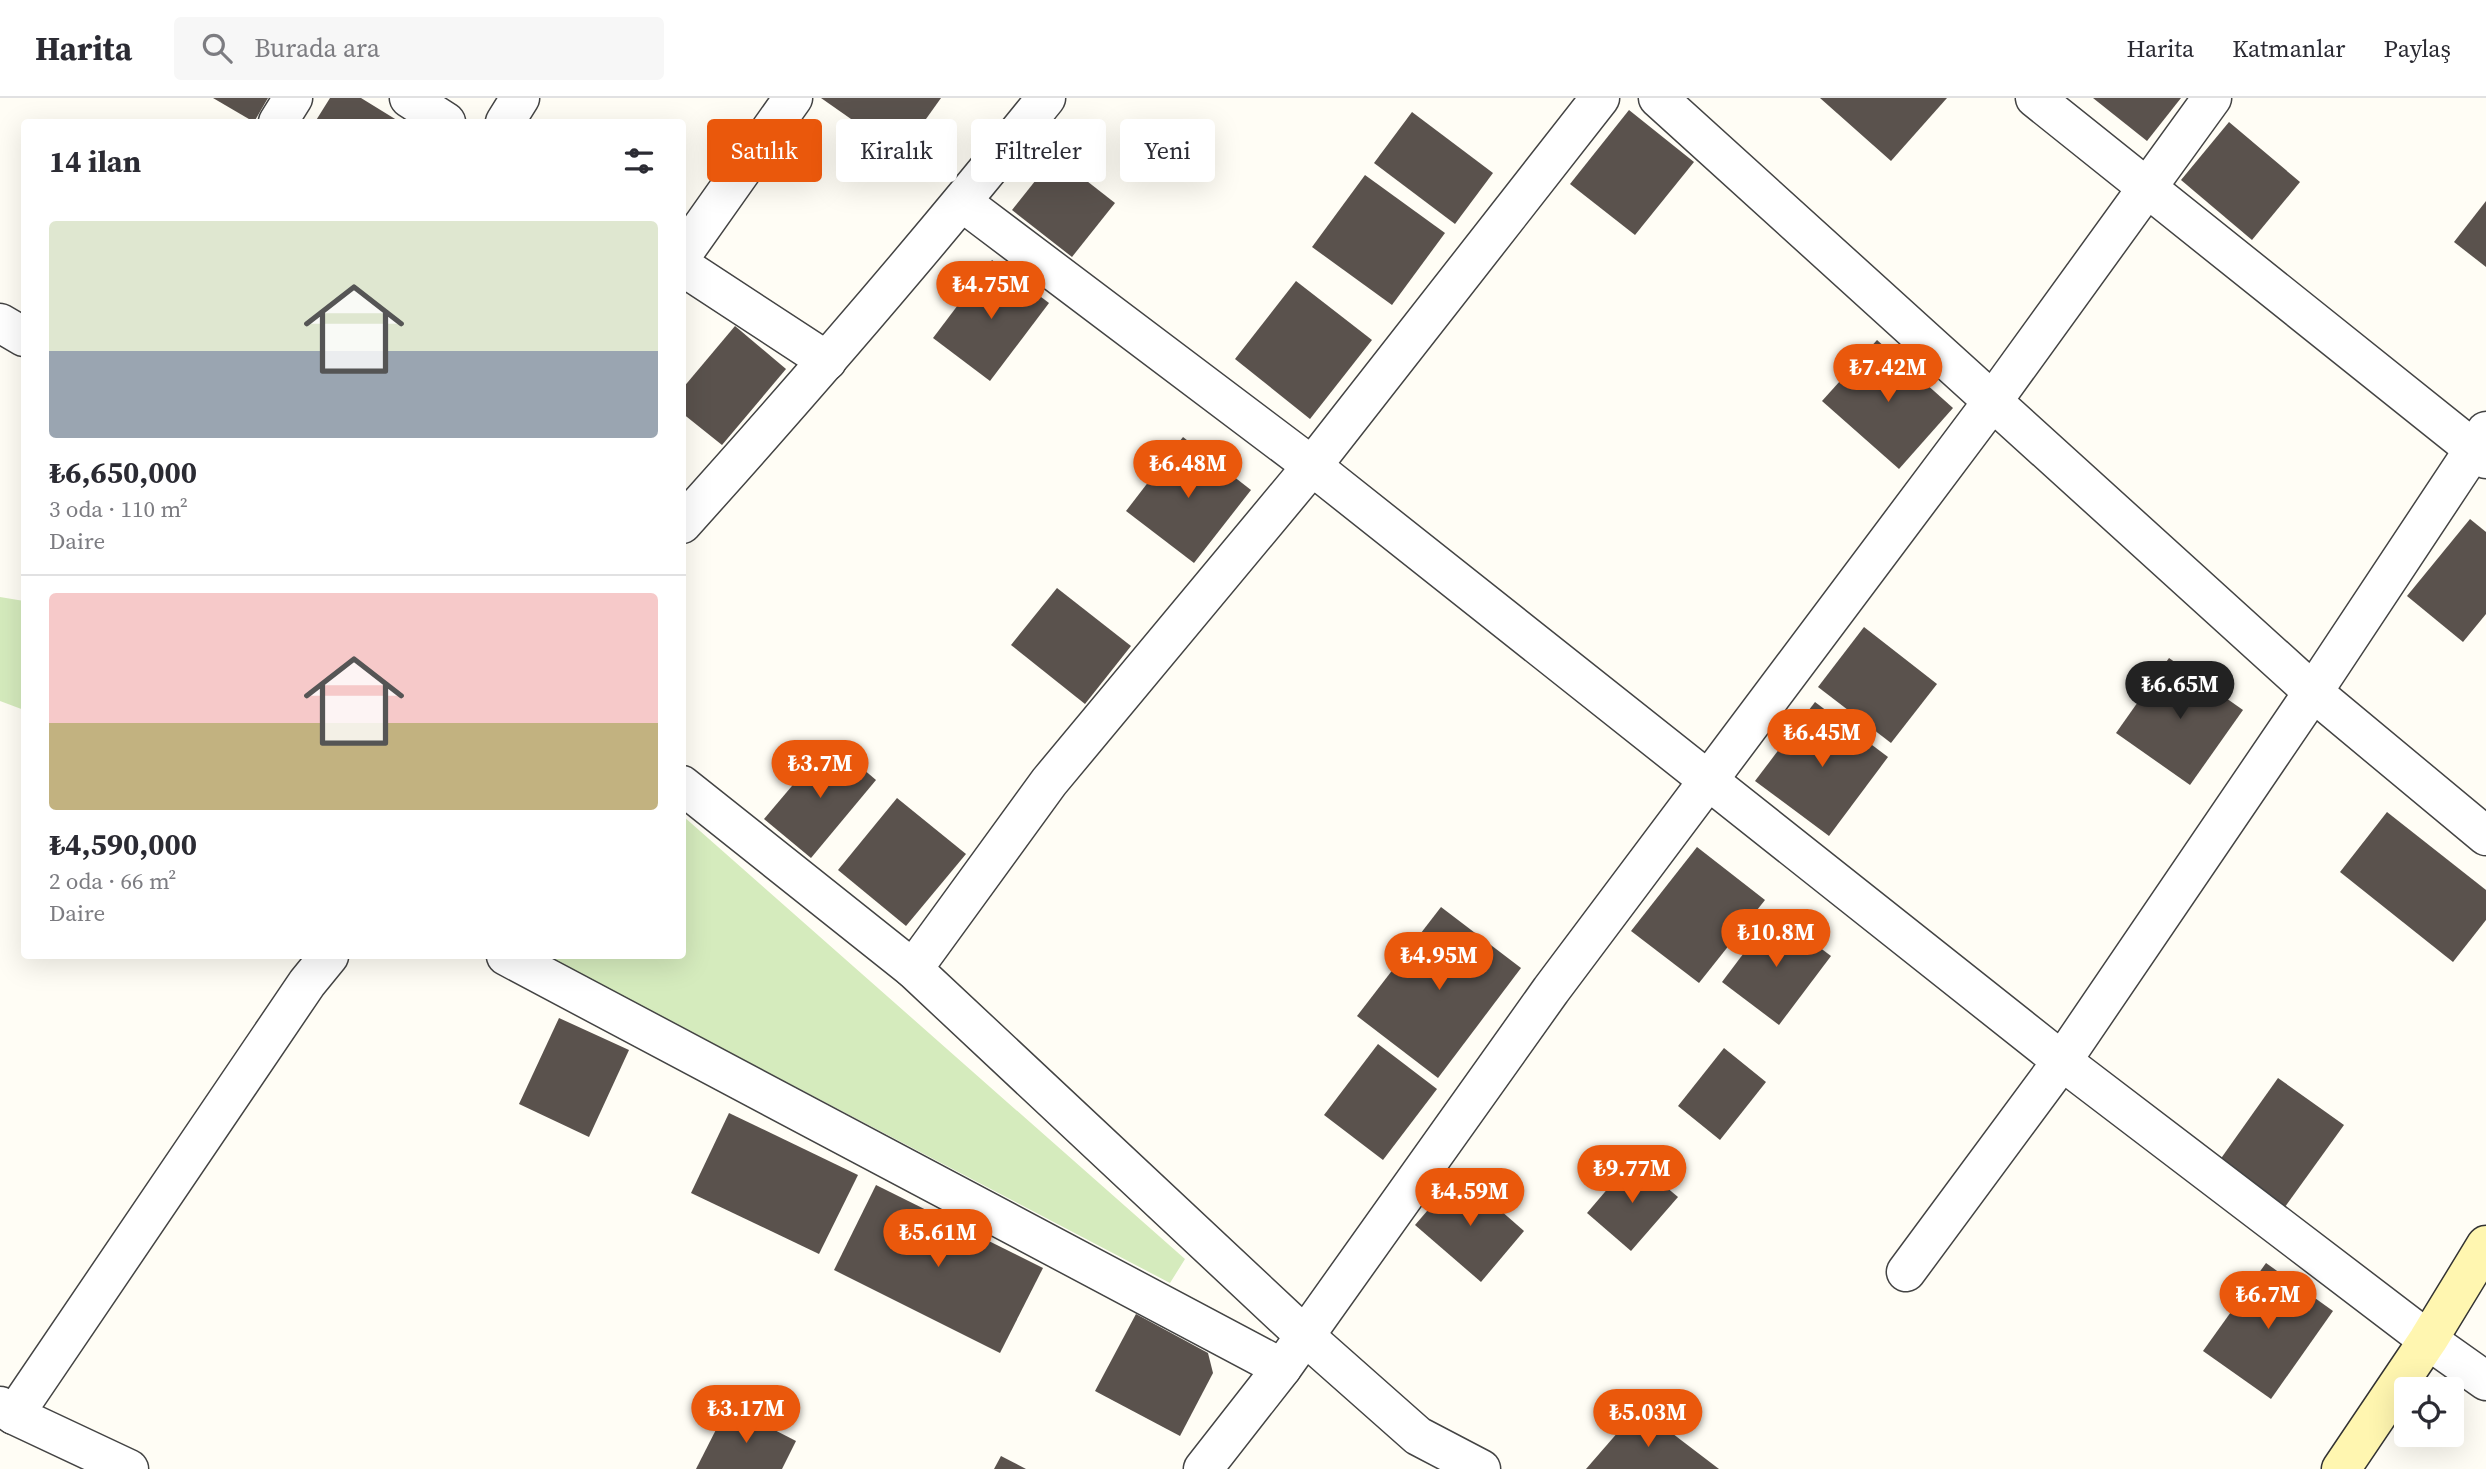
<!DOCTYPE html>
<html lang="tr">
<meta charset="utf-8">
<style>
:root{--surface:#fff;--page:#f7f7f7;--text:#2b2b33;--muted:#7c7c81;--line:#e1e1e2;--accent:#ea580c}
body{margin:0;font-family:"Source Serif 4",serif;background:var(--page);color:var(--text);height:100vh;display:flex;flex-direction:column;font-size:26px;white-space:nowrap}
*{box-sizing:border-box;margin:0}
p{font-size:23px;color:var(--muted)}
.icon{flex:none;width:38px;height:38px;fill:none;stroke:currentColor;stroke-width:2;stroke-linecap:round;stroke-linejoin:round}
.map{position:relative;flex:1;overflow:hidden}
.sheet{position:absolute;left:21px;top:21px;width:665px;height:840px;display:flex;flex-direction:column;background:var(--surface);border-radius:7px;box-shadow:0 7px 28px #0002}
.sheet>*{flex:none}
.guide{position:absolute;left:707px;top:21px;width:665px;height:63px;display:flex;gap:14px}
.fabs{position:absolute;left:2394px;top:1279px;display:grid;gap:14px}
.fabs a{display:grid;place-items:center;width:70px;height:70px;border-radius:7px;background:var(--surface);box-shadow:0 7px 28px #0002;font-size:35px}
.price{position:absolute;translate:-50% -60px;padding:0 16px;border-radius:24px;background:var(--accent);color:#fff;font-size:23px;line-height:46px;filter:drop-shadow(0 2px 4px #0008)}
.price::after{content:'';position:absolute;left:50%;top:42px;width:21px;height:16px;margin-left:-10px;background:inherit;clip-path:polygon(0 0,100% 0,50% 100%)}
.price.selected{background:#222;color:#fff}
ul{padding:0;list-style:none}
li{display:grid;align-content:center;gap:14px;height:371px;padding:0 28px}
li+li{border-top:2px solid var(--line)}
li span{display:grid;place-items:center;height:217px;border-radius:7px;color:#555}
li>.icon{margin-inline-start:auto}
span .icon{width:126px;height:126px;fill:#fffc;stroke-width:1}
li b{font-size:30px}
h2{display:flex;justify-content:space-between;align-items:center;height:84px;padding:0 28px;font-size:30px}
.pill{padding:0 24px;border-radius:7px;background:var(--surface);box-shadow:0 7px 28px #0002;font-size:24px;line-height:63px}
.pill.selected{background:var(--accent);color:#fff}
header{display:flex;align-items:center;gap:42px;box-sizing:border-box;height:98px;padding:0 35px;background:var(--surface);border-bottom:2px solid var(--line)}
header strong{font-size:33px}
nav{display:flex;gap:38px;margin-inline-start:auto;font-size:24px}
.search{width:490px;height:63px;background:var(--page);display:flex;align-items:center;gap:18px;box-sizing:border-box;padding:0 24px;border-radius:7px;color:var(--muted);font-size:26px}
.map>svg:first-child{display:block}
.green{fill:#d5ebbd}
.building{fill:#5a524d}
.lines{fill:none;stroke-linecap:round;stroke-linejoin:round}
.street-casing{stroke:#444;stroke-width:41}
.secondary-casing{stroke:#333;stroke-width:41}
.street{stroke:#fff;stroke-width:38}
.secondary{stroke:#fff6b0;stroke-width:38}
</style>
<header>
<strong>Harita</strong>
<div class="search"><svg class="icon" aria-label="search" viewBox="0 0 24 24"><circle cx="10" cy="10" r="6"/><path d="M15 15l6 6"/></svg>Burada ara</div>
<nav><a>Harita</a><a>Katmanlar</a><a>Paylaş</a></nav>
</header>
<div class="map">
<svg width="2486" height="1371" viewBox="0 0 2486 1371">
<rect width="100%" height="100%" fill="#fffdf5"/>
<!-- green -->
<g class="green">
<polygon points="0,499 24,503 24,612 0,603"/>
<polygon points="683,718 1185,1161 1170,1185 546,858 682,858"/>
</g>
<!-- building -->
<g class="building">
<polygon points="213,0 268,0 254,24"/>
<polygon points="330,0 361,0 400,24 315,24"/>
<polygon points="821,0 941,0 901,56"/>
<polygon points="1820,0 1947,0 1891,63"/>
<polygon points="2093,0 2181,0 2147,43"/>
<polygon points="1629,12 1694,64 1635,137 1570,86"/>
<polygon points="1412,14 1493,75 1455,126 1374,65"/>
<polygon points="2229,24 2300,84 2252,142 2181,82"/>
<polygon points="1055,58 1115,105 1072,159 1012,112"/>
<polygon points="1365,77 1445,135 1392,207 1312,149"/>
<polygon points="2486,103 2486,169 2454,144"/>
<polygon points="992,162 1049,205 990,283 933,240"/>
<polygon points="1296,183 1372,242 1310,321 1235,261"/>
<polygon points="735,228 786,271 722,347 682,315 682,291"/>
<polygon points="1877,242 1953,310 1899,371 1822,303"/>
<polygon points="1183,339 1251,392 1194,465 1126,413"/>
<polygon points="2470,421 2486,434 2486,516 2463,544 2407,498"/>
<polygon points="1057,490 1131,548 1085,606 1011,547"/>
<polygon points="1864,529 1937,586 1891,645 1818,589"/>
<polygon points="2169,560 2243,612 2190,687 2116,635"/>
<polygon points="1815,604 1888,659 1829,738 1755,683"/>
<polygon points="830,643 876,682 811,760 764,721"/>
<polygon points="897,700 966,756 906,828 838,772"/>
<polygon points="2387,714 2486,792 2486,822 2453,864 2340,774"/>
<polygon points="1697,749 1765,802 1699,885 1631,833"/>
<polygon points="1441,809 1521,870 1438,980 1357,918"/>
<polygon points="1774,815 1831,858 1779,927 1722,884"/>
<polygon points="559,920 629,952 589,1039 519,1006"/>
<polygon points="1378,946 1437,991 1383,1062 1324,1017"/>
<polygon points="1724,950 1766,984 1720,1042 1678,1008"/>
<polygon points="2278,980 2344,1027 2282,1113 2217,1066"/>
<polygon points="729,1015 858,1077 819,1156 691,1095"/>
<polygon points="1633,1061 1678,1099 1631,1153 1587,1115"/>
<polygon points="1459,1076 1524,1133 1481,1184 1415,1127"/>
<polygon points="876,1087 1043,1170 1000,1255 834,1172"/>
<polygon points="2266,1165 2333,1213 2271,1301 2203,1253"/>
<polygon points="1136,1216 1208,1255 1213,1275 1180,1338 1095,1293"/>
<polygon points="728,1308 796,1343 782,1371 696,1371"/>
<polygon points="1639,1310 1719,1371 1586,1371"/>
<polygon points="1001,1358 1026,1371 994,1371"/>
</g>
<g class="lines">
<!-- street casing -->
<g class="street-casing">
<g id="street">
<polyline points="409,0 446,24"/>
<polyline points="1658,0 2313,594 2486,738"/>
<polyline points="2035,0 2486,361"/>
<polyline points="278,24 293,0"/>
<polyline points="505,24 520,0"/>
<polyline points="962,104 1312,368 2062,963 2428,1242 2486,1283"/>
<polyline points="682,157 793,0"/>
<polyline points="682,168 827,263"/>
<polyline points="0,225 24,239"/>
<path d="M682 426C807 287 929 146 1046 0"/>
<polyline points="682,687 913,871 1305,1238 1418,1338 1481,1371"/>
<polyline points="506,858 1282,1270"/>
<polyline points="913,871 1049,684 1312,368 1600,0"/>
<polyline points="1906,1174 2062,963 2313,594 2486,333"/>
<polyline points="0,1308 14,1317 129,1371"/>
<polyline points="14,1317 307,885 329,858"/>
<polyline points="1203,1371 1282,1270 1551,892 1992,304 2212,0"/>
</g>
</g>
<!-- secondary casing -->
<g class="secondary-casing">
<polyline id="secondary" points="2341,1371 2428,1242 2486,1147"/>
</g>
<!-- street -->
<use href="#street" class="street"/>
<!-- secondary -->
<use href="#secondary" class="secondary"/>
</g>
</svg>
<div class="fabs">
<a><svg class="icon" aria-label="locate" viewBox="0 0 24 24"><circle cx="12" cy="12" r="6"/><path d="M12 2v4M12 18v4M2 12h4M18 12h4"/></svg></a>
</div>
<b class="price" style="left:991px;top:223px">₺4.75M</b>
<b class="price" style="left:1888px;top:306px">₺7.42M</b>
<b class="price" style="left:1188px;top:402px">₺6.48M</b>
<b class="price selected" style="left:2180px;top:623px">₺6.65M</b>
<b class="price" style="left:1822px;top:671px">₺6.45M</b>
<b class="price" style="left:820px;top:702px">₺3.7M</b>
<b class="price" style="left:1776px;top:871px">₺10.8M</b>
<b class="price" style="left:1439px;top:894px">₺4.95M</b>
<b class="price" style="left:1632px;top:1107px">₺9.77M</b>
<b class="price" style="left:1470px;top:1130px">₺4.59M</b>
<b class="price" style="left:938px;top:1171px">₺5.61M</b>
<b class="price" style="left:2268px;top:1233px">₺6.7M</b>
<b class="price" style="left:746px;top:1347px">₺3.17M</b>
<b class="price" style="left:1648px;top:1351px">₺5.03M</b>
<div class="guide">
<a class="pill selected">Satılık</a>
<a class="pill">Kiralık</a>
<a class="pill">Filtreler</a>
<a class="pill">Yeni</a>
</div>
<section class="sheet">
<h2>14 ilan<svg class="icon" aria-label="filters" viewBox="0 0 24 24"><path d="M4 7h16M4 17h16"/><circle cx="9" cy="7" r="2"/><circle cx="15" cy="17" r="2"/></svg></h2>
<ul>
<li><span style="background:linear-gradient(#dfe7d0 60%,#9aa5b1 0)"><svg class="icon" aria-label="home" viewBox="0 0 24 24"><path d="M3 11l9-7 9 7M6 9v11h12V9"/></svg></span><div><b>₺6,650,000</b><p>3 oda · 110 m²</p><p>Daire</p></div></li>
<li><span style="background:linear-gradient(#f6c9c9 60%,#c2b280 0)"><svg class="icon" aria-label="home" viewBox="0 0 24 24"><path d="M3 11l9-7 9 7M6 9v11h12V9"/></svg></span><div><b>₺4,590,000</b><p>2 oda · 66 m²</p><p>Daire</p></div></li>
</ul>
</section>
</div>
